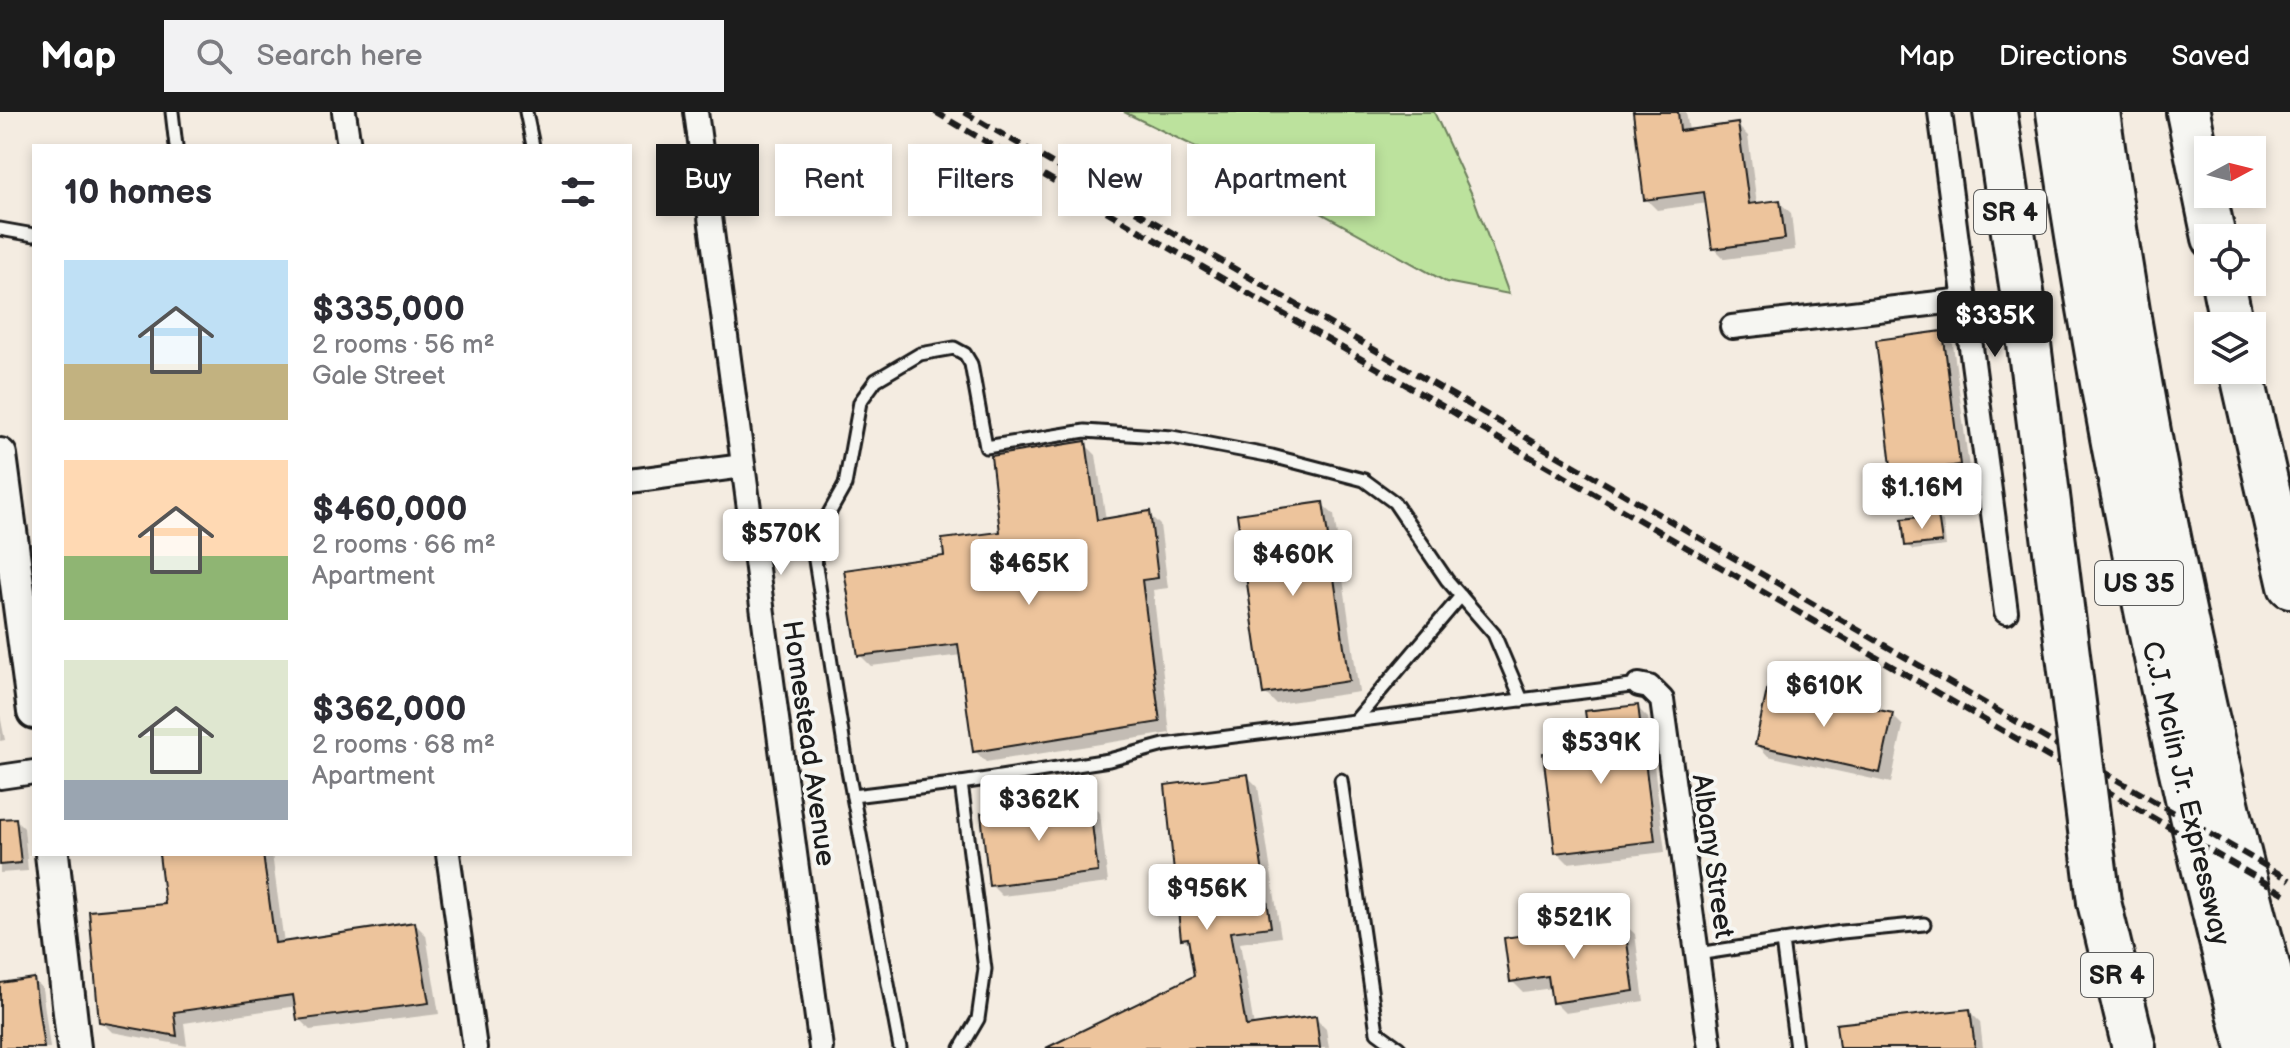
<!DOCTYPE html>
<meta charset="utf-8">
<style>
:root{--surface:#fff;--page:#f2f2f3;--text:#2b2b33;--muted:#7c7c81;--accent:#1c1c1c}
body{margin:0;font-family:"Balsamiq Sans",sans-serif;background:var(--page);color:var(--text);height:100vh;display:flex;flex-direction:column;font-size:30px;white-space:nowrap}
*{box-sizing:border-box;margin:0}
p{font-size:26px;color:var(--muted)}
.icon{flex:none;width:44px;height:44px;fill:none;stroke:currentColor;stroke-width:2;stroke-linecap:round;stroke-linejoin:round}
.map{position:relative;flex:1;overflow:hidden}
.sheet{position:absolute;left:32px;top:32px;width:600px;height:712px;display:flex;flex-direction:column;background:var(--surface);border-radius:0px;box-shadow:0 4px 12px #0003}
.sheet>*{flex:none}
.banner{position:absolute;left:656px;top:32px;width:760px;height:72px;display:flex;gap:16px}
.needle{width:52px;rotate:83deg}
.controls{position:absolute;left:2194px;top:24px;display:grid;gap:16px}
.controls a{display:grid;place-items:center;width:72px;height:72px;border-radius:0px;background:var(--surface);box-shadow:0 4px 12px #0003;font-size:40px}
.price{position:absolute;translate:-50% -68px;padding:0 18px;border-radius:8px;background:#fff;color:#222;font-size:26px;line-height:52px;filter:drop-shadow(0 2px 4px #0008)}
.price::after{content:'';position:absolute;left:50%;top:48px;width:24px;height:18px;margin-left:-12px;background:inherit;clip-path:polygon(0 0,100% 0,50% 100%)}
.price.current{background:var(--accent);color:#fff}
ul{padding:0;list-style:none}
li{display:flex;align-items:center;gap:24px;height:200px;padding:0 32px}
li span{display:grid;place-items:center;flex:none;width:224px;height:160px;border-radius:0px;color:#555}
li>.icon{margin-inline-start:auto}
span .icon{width:96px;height:96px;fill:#fffc;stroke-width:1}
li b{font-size:34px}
h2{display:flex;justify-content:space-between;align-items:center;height:96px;padding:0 32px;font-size:34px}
.chip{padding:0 28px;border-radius:0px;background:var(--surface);box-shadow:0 4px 12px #0003;font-size:28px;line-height:72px}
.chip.current{background:var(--accent);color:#fff}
header{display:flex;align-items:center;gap:48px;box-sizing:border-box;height:112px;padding:0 40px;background:var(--accent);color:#fff}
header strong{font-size:38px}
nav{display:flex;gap:44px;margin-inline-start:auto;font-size:28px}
.search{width:560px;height:72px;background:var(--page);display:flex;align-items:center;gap:20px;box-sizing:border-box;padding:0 28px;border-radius:0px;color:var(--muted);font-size:30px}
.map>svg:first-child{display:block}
.green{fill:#bce29d;stroke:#6c7f5c;stroke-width:2}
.shadow{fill:#0003}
.building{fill:#edc49c;stroke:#1c1c1c;stroke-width:2}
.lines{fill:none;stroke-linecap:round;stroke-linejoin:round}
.lane-casing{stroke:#1c1c1c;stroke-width:17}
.street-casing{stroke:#1c1c1c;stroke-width:28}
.secondary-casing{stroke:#1c1c1c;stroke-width:38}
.highway-casing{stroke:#1c1c1c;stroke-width:48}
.lane{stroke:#f6f6f2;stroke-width:11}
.street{stroke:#f6f6f2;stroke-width:22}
.secondary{stroke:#f6f6f2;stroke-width:32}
.highway{stroke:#f6f6f2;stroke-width:42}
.rail{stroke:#1c1c1c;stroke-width:6;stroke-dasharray:12 6;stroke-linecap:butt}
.highway-bridge-casing{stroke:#1c1c1c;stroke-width:48;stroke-linecap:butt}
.highway-bridge{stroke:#f6f6f2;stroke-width:42}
.labels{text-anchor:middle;stroke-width:8;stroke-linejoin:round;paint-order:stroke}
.shield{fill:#f6f6f2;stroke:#5d5d5c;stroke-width:2}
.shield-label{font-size:26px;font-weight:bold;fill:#1c1c1c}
.street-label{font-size:28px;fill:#1c1c1c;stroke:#f6f6f2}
</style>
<header>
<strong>Map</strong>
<div class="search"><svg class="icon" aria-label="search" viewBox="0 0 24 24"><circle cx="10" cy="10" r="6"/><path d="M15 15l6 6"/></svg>Search here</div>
<nav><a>Map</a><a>Directions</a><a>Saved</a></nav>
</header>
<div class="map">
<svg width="2290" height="936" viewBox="0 0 2290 936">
<rect width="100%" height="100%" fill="#f4ece1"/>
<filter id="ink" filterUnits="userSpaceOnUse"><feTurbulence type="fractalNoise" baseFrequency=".0125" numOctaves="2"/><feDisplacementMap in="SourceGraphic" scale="16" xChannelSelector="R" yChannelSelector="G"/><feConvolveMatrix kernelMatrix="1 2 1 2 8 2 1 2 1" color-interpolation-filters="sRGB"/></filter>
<g filter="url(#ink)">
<!-- green -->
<polygon class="green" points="1124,0 1434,0 1474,87 1509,182 1446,170 1243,58"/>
<!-- shadow -->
<g class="shadow">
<polygon points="1635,0 1686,0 1689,19 1737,13 1748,24 1757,93 1779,90 1791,101 1795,138 1725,147 1714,136 1708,91 1657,98 1646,87"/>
<polygon points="1942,221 1953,232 1970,364 1905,372 1894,361"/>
<polygon points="1085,332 1096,343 1106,408 1149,402 1160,413 1168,476 1153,478 1170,621 986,650 975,639 962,543 871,554 860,543 946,446 1002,421"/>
<polygon points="1322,392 1334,403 1359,580 1276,592 1265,581"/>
<polygon points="1937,405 1943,410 1946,434 1913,438 1907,433"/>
<polygon points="1637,595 1648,606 1665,740 1568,751 1557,740 1592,637"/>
<polygon points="0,603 5,628 0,629"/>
<polygon points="1892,603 1903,614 1891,671 1768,644 1757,632"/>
<polygon points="1247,664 1258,675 1281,825 1240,831 1254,915 1315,906 1326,917 1329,936 1050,936 1196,865 1191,835 1183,826"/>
<polygon points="1089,690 1100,701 1108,771 1002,784 991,773"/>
<polygon points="16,708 24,716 28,759 0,761 0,709"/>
<polygon points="161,742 272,742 284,831 415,812 426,823 439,902 310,918 299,907 297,894 184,911 187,934 112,920 101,909 167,793"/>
<polygon points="1623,811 1635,822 1644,889 1565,901 1554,890 1552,876 1523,880 1512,869"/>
<polygon points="33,868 42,876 50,936 0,936 0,873"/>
<polygon points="1969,899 1980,910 1983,936 1841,936"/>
</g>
<!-- building -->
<g class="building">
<polygon points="1633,0 1678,0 1680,19 1738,11 1749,92 1780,88 1785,127 1712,137 1704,80 1644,88"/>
<polygon points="1943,219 1960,353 1892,362 1876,228"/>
<polygon points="1086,329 1097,408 1150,399 1158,466 1142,468 1160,610 973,640 958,532 858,544 844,458 944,444 942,427 1000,420 991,344"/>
<polygon points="1323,390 1349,569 1263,582 1237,402"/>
<polygon points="1938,403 1942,430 1905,434 1902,407"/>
<polygon points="1768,574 1893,601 1880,661 1755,633"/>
<polygon points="1638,593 1655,729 1555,741 1543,641 1590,635 1585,599"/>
<polygon points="1248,662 1271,815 1230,820 1246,914 1316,904 1320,936 1046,936 1194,864 1188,826 1181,827 1165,673"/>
<polygon points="1089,688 1098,760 989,774 981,701"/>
<polygon points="16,706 21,751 0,753 0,707"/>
<polygon points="159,742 263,742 275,831 415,810 429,891 297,908 293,883 174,900 177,924 99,910 89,799 165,792"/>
<polygon points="1624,809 1634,879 1552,891 1548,864 1510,870 1504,826"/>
<polygon points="34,866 44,936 0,936 0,871"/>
<polygon points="1970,897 1975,936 1839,936 1836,912"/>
</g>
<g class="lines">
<!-- lane casing -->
<g class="lane-casing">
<g id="lane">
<polyline points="172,0 176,34"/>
<polyline points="526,0 533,34"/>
<polyline points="0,117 34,123"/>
<polyline points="1355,609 1461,484"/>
<polyline points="1341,668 1377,920 1399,936"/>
<polyline points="853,684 961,671"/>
<polyline points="1782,829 1796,936"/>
<polyline points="1697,842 1842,820 1924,812"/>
<polyline points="900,936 847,653 814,442 827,405 845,373 860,290 876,268 920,242 954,236 965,242 971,252 986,335 1085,319 1172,325 1272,344 1364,368 1394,390 1447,468 1494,522 1522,588"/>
<polyline points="961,936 978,907 985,857 961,671 1109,648 1164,633 1639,573"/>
</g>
</g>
<!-- street casing -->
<g class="street-casing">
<g id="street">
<polyline points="344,0 349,34"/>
<polyline points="696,0 821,936"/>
<polyline points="1940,0 2006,500"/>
<polyline points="1732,215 1964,188"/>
<polyline points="630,369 743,354"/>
<polyline points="1639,573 1649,575 1662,588 1710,936"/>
<polyline points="0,665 34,660"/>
<polyline points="448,742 475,936"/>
</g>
</g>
<!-- secondary casing -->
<g class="secondary-casing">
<g id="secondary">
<polyline points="0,343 34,600"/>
<polyline points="52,742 74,936"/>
</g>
</g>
<!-- highway casing -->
<g class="highway-casing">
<g id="highway">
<polyline points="1995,0 2025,200"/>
<path d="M2058 0C2104 316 2168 627 2248 936"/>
<path d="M2098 0C2141 315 2205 629 2290 935"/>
<polyline points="2188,0 2214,126"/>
<polyline points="2223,170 2232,214"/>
<polyline points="2241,258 2290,474"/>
<polyline points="2099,790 2134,936"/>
</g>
</g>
<!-- lane -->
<use href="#lane" class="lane"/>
<!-- street -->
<use href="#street" class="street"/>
<!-- secondary -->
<use href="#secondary" class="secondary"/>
<!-- highway -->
<use href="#highway" class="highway"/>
<!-- rail -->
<g class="rail">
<polyline points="935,0 2290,785"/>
<polyline points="964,0 2290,768"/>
</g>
<!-- highway-bridge casing -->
<g class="highway-bridge-casing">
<polyline id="highway-bridge" points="2025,200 2099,790"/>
</g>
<!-- highway-bridge -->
<use href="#highway-bridge" class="highway-bridge"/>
</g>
</g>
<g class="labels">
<!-- shield labels -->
<g class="shield">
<rect x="1974" y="78" width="72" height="44" rx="6"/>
<rect x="2095" y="449" width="88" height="44" rx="6"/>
<rect x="2081" y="841" width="72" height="44" rx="6"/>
</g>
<g class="shield-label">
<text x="2010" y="109">SR 4</text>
<text x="2139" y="480">US 35</text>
<text x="2117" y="872">SR 4</text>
</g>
<!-- street labels -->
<g class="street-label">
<text transform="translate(810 631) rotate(82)" y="10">Homestead Avenue</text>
<text transform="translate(2187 681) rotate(77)" y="10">C.J. Mclin Jr. Expressway</text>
<text transform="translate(1714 744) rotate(82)" y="10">Albany Street</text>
</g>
</g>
</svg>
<div class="controls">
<a><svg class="needle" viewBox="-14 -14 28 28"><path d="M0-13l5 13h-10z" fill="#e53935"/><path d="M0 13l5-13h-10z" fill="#7c7c81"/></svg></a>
<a><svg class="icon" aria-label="locate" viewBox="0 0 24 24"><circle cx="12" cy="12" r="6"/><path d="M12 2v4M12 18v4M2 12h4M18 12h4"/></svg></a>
<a><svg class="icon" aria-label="layers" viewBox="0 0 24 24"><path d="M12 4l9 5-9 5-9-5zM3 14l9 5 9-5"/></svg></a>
</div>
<b class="price current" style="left:1995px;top:247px">$335K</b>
<b class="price" style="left:1922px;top:419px">$1.16M</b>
<b class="price" style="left:781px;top:465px">$570K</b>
<b class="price" style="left:1293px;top:486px">$460K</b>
<b class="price" style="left:1029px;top:495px">$465K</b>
<b class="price" style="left:1824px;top:617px">$610K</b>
<b class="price" style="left:1601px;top:674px">$539K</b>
<b class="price" style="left:1039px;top:731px">$362K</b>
<b class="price" style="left:1207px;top:820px">$956K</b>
<b class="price" style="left:1574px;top:849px">$521K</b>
<div class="banner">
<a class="chip current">Buy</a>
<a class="chip">Rent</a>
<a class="chip">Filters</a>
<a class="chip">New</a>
<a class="chip">Apartment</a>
</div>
<section class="sheet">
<h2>10 homes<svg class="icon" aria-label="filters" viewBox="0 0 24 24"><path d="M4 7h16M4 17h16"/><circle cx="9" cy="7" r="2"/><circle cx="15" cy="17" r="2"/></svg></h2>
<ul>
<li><span style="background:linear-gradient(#bfe0f5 65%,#c2b280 0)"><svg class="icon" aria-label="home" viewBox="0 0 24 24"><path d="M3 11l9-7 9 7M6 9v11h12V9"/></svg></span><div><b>$335,000</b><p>2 rooms · 56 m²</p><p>Gale Street</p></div></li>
<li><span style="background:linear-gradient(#ffd9b3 60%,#8fb573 0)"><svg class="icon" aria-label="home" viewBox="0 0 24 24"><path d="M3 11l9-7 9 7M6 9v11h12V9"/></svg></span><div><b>$460,000</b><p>2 rooms · 66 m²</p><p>Apartment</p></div></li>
<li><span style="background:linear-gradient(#dfe7d0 75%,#9aa5b1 0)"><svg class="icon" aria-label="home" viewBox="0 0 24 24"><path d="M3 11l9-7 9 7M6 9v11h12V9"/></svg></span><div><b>$362,000</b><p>2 rooms · 68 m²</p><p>Apartment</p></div></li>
</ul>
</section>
</div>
